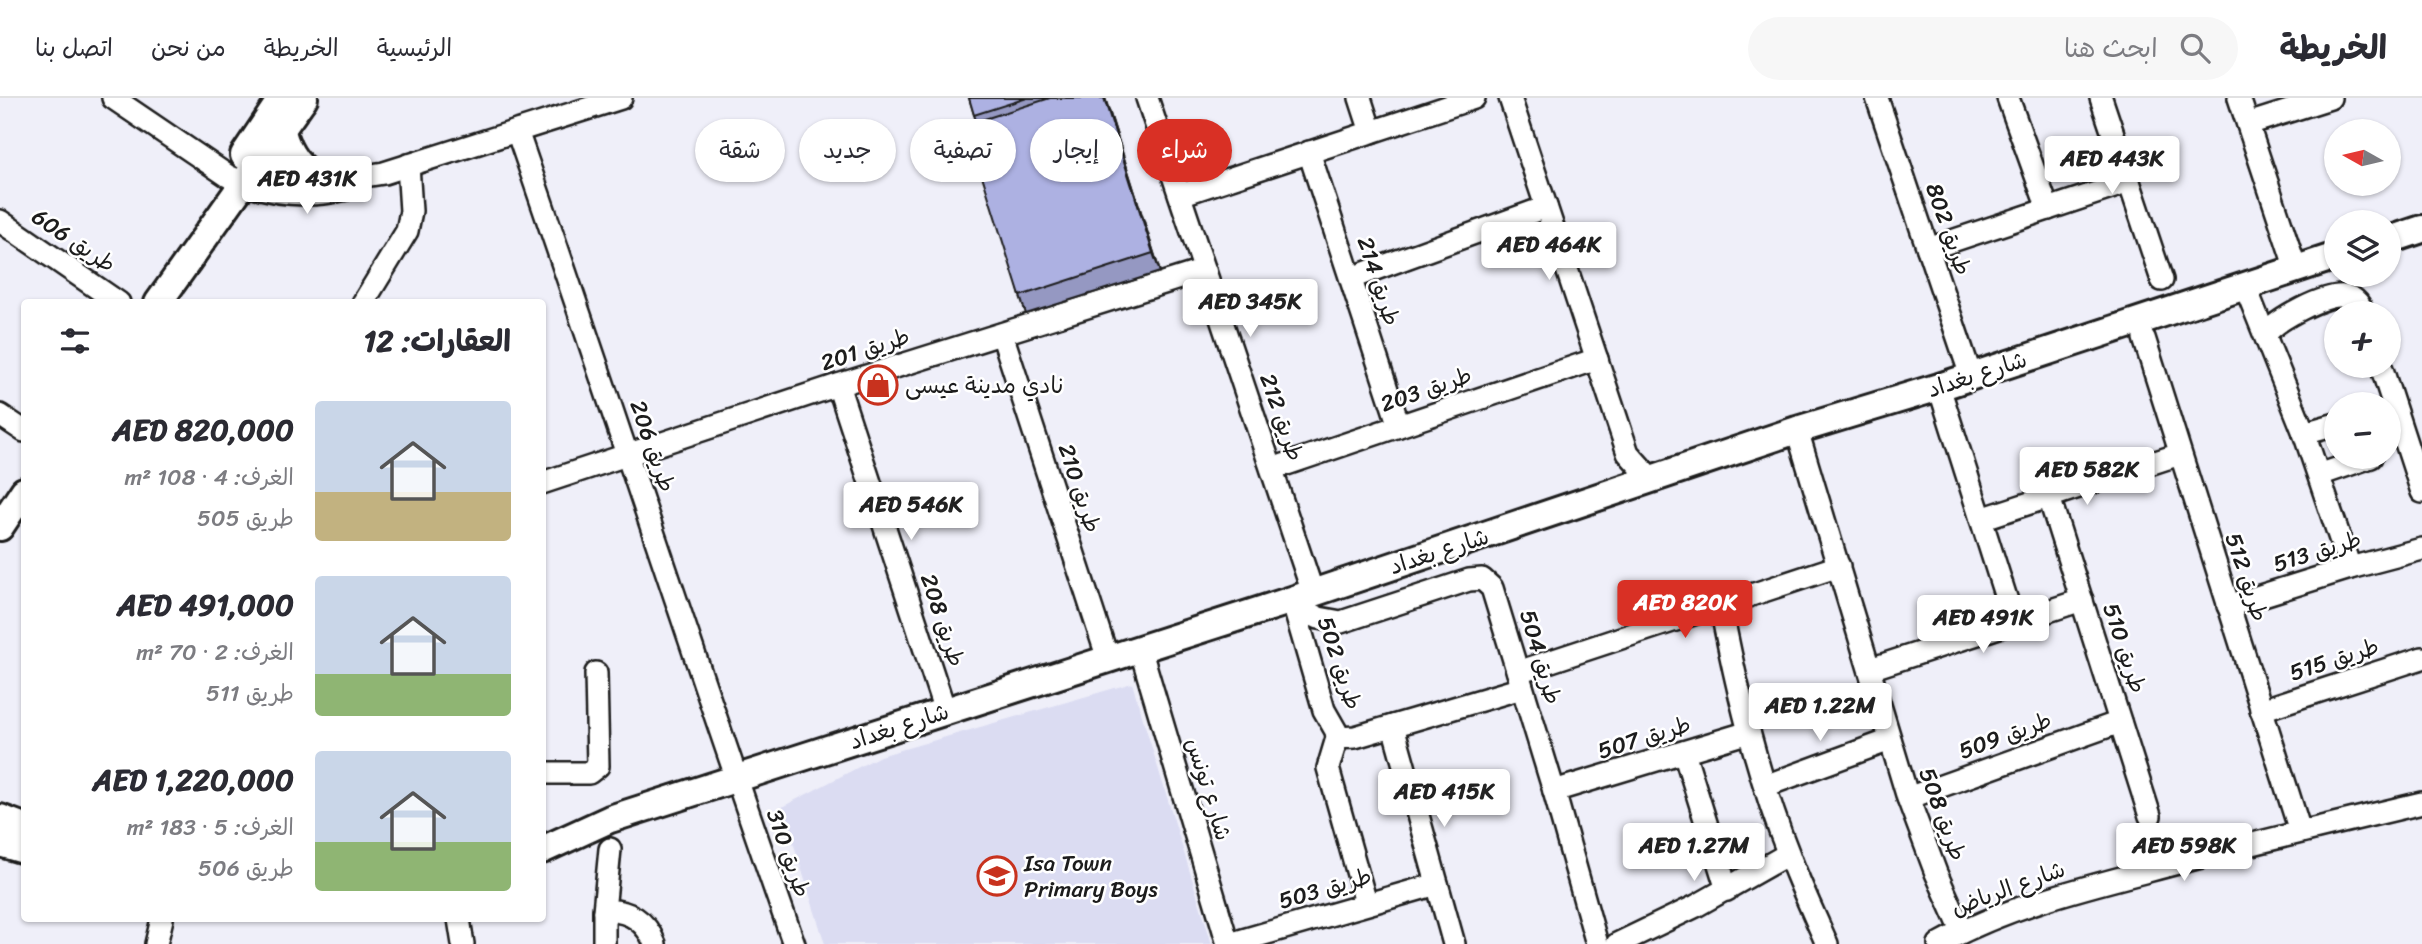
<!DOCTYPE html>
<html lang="ar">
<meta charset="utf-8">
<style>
:root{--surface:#fff;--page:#f7f7f7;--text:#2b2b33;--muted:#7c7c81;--line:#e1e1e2;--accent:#d93025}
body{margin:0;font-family:Sriracha,"Playpen Sans Arabic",sans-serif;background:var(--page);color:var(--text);direction:rtl;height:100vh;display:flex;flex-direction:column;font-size:26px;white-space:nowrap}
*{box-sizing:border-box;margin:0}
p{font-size:23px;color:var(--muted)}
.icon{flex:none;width:38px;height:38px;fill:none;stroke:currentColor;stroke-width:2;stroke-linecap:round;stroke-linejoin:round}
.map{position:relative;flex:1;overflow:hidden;direction:ltr}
.drawer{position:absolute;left:21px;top:201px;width:525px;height:623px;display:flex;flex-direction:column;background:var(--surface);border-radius:7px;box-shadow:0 2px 5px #0004;direction:rtl}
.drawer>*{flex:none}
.banner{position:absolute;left:567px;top:21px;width:665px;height:63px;direction:rtl;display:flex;gap:14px}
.needle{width:46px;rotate:278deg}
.controls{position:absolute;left:2324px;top:21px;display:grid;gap:14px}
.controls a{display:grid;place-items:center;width:77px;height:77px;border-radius:50%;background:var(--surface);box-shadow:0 2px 5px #0004;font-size:35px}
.price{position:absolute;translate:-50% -60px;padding:0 16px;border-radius:7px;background:#fff;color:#222;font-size:23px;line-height:46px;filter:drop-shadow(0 2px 4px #0008)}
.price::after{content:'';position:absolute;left:50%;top:42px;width:21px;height:16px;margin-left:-10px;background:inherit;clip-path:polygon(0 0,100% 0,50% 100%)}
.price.current{background:var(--accent);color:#fff}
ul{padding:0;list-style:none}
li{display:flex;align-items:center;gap:21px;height:175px;padding:0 35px}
li span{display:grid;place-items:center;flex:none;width:196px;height:140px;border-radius:7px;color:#555}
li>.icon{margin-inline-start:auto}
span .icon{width:84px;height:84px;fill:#fffc;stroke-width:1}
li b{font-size:30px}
h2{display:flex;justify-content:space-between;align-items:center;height:84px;padding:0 35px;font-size:30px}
.tag{padding:0 24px;border-radius:32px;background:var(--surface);box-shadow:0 2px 5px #0004;font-size:24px;line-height:63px}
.tag.current{background:var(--accent);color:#fff}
header{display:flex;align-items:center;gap:42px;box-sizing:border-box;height:98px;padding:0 35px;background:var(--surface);border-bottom:2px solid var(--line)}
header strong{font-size:33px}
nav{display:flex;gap:38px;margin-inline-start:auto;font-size:24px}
.search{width:490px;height:63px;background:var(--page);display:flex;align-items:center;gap:18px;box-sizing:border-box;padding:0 24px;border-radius:38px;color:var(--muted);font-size:26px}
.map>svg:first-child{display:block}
.built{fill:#dbdcf2}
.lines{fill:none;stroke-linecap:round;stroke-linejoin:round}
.minor-casing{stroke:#1c1c1c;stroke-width:26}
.tertiary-casing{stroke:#1c1c1c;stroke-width:32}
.minor{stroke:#fff;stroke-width:21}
.tertiary{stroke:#fff;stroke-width:26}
.wall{fill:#9598c2;stroke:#1c1c1c;stroke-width:2}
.shaded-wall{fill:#797c9e;stroke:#1c1c1c;stroke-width:2}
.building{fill:#adb1e2;stroke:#1c1c1c;stroke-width:2}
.labels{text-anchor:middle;stroke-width:5;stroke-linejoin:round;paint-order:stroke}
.street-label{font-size:23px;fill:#1c1c1c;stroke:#fff}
.poi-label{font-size:23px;fill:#1c1c1c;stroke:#fff;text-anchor:start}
</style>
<header>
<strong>الخريطة</strong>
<div class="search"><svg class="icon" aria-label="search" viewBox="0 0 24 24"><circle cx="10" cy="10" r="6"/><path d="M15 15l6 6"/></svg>ابحث هنا</div>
<nav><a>الرئيسية</a><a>الخريطة</a><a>من نحن</a><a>اتصل بنا</a></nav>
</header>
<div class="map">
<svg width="2422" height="846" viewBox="0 0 2422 846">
<rect width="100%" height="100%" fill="#efeff9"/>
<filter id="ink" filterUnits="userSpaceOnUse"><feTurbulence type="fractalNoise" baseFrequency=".0143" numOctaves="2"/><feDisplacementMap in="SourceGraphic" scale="14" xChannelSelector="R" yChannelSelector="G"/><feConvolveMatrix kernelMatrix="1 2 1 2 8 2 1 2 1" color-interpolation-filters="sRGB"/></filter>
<g filter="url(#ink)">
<!-- built -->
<polygon class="built" points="1132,585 1212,846 825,846 782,709 880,658"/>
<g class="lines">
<!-- minor casing -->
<g class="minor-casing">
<g id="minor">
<path d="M113 0 228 78C266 96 304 101 346 91"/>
<polyline points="1147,0 1313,495"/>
<polyline points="1360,0 1371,34"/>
<polyline points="1510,0 1628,355 1652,382"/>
<polyline points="1877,0 1971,278"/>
<polyline points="2008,0 2048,111"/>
<polyline points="2101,0 2162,182"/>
<polyline points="2239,0 2296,171"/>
<polyline points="2248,26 2330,0"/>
<path d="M517 33C611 304 699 576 794 846"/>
<polyline points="1309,54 1399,328"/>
<path d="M243 60C292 84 332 84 384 75L621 0"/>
<polyline points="1180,97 1474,0"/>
<polyline points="0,123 119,205"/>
<polyline points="1928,151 2129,84"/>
<polyline points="1351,180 1546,109"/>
<polyline points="2245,188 2304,335 2350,470"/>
<polyline points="363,205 407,133 411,113 408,67"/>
<polyline points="1002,236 1108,561"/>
<path d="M2266 236C2277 221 2325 196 2344 198 2355 199 2360 206 2363 215"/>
<polyline points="2144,240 2300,733"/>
<polyline points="2381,268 2422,394"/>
<polyline points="838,287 945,613"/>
<polyline points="1939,289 2014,525"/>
<polyline points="0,317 24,333"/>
<polyline points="1797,332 1908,700 1936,775 1962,833"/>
<polyline points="2304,335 2336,326"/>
<polyline points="1272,371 1597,261"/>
<polyline points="2319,377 2371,359"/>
<polyline points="542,385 838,287 1205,172"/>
<polyline points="2049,399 2150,718"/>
<polyline points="1981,421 2180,356"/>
<polyline points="1292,502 1324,612 1336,633 1337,640 1328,670 1366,805"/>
<polyline points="1294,508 1319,520 1341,524 1469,482 1482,481 1492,490 1554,693 1597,846"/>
<polyline points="2228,508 2350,470 2422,451"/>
<path d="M1721 509C1737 593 1757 677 1789 757 1800 787 1814 816 1827 846"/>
<polyline points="1140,550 1228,846"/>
<polyline points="1870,571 2082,502"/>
<polyline points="1518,574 1839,468"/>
<polyline points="2261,612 2422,560"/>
<polyline points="1393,628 1454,846"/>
<polyline points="1337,640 1355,639 1522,590"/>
<polyline points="1684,654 1727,792"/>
<polyline points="542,675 589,675 598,668 596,575"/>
<polyline points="1765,688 1890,642"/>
<polyline points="1554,693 1749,634"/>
<polyline points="1908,700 2120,624"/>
<path d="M604 813C629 811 646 823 655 846"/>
<polyline points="459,821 463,846"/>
<polyline points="156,846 162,821"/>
<polyline points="604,846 604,813 610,751"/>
<polyline points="1229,846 1437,786"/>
<polyline points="1617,846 1696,808 1788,756"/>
<path d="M1939 846C2002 811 2074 792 2144 774 2236 749 2329 727 2422 705"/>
</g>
</g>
<!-- tertiary casing -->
<g class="tertiary-casing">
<g id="tertiary">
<path d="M282 34C288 56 299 72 321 82"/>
<polyline points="244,57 282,0"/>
<polyline points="2389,142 2422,131"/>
<polyline points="158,205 304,0"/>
<polyline points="0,429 24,393"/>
<polyline points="0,720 24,729"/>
<polyline points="0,745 24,752"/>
<polyline points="542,752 610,721 1292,502 1797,332 1939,289 2336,158"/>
</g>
</g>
<!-- minor -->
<use href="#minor" class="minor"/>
<!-- tertiary -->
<use href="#tertiary" class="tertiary"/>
</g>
<!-- wall -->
<polygon class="wall" points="969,0 1105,0 1160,174 1026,216 1020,198 976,23"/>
<!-- shaded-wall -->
<polygon class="shaded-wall" points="1104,0 1105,0 1160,174 1153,155"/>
<!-- building -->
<g class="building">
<polygon points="969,0 1027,0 974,17"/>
<polygon points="1050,0 1104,0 1153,155 1020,198 966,27"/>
</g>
</g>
<!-- icons -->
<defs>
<g id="shop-ring" transform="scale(2.0125)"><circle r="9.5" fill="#fff" stroke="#c8321e" stroke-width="1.5"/><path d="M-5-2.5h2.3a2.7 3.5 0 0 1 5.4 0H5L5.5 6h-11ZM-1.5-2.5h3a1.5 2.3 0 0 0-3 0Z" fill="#c8321e"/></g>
<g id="school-ring" transform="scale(2.0125)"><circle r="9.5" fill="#fff" stroke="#c8321e" stroke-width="1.5"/><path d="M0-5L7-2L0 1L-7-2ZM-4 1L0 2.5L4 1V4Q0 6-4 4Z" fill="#c8321e"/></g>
</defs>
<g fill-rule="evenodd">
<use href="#shop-ring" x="878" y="287"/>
<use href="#school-ring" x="997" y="778"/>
</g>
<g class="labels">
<!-- street labels -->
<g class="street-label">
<text transform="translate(1949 131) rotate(71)" y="8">طريق 802</text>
<text transform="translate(74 142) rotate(34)" y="8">طريق 606</text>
<text transform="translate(1379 183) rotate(72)" y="8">طريق 214</text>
<text transform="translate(865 251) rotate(-18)" y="8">طريق 201</text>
<text transform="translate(1977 276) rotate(-18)" y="8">شارع بغداد</text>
<text transform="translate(1426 291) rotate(-19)" y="8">طريق 203</text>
<text transform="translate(1282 319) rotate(71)" y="8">طريق 212</text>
<text transform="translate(653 348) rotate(71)" y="8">طريق 206</text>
<text transform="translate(1080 390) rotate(72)" y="8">طريق 210</text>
<text transform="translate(1439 453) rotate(-18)" y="8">شارع بغداد</text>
<text transform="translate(2317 453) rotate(-17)" y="8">طريق 513</text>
<text transform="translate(2247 479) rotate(72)" y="8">طريق 512</text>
<text transform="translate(943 522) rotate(72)" y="8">طريق 208</text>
<text transform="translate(2125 550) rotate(72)" y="8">طريق 510</text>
<text transform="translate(1541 559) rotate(74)" y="8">طريق 504</text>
<text transform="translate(2334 561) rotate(-18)" y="8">طريق 515</text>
<text transform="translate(1340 565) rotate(72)" y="8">طريق 502</text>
<text transform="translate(899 628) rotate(-18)" y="8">شارع بغداد</text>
<text transform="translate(2005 637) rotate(-20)" y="8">طريق 509</text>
<text transform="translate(1644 639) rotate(-17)" y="8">طريق 507</text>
<text transform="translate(1209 691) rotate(73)" y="8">شارع تونس</text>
<text transform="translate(1943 716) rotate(70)" y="8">طريق 508</text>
<text transform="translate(789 755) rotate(71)" y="8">طريق 310</text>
<text transform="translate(1325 790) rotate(-16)" y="8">طريق 503</text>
<text transform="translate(2008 790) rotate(-20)" y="8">شارع الرياض</text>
</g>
<!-- poi labels -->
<g class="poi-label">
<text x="905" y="295">نادي مدينة عيسى</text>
<text x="1024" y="773">Isa Town<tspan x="1024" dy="26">Primary Boys</tspan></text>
</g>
</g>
</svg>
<div class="controls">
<a><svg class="needle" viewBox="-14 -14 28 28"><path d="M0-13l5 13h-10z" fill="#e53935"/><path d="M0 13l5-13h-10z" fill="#7c7c81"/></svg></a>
<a><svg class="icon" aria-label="layers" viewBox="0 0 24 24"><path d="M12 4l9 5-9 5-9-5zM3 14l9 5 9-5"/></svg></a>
<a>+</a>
<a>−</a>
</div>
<b class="price" style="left:2112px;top:98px">AED 443K</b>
<b class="price" style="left:307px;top:118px">AED 431K</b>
<b class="price" style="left:1549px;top:184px">AED 464K</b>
<b class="price" style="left:1250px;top:241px">AED 345K</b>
<b class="price" style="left:2087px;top:409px">AED 582K</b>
<b class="price" style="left:911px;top:444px">AED 546K</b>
<b class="price current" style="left:1685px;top:542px">AED 820K</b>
<b class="price" style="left:1983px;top:557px">AED 491K</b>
<b class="price" style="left:1820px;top:645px">AED 1.22M</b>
<b class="price" style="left:1444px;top:731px">AED 415K</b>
<b class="price" style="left:1694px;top:785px">AED 1.27M</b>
<b class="price" style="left:2184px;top:785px">AED 598K</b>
<div class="banner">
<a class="tag current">شراء</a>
<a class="tag">إيجار</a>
<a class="tag">تصفية</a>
<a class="tag">جديد</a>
<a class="tag">شقة</a>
</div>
<section class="drawer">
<h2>العقارات: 12<svg class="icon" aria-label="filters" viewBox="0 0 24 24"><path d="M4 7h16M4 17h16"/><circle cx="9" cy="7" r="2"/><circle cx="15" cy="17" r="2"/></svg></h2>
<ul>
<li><span style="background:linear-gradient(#c9d6e8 65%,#c2b280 0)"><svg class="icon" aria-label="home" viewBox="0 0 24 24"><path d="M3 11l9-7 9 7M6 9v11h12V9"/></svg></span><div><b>AED 820,000</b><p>الغرف: 4 · 108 m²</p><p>طريق 505</p></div></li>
<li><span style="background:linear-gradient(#c9d6e8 70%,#8fb573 0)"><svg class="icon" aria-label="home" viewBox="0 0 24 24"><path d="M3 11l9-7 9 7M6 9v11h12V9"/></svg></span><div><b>AED 491,000</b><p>الغرف: 2 · 70 m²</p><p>طريق 511</p></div></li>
<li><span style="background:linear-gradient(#c9d6e8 65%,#8fb573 0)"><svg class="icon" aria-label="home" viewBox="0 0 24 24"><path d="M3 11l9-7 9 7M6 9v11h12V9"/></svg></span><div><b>AED 1,220,000</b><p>الغرف: 5 · 183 m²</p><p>طريق 506</p></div></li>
</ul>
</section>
</div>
